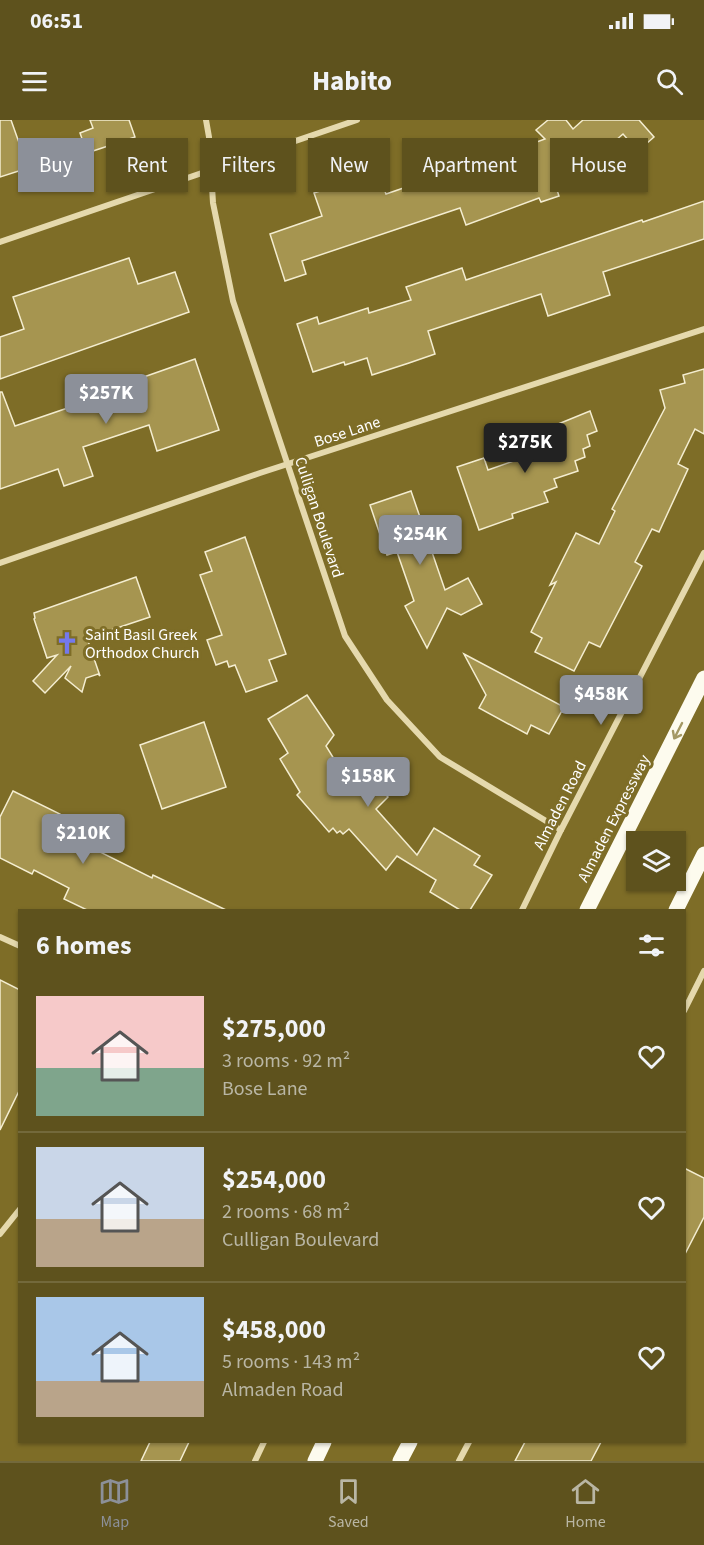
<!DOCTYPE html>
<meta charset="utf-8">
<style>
:root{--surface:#5e521d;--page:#645826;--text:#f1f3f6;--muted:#b9b6a4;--line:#73693b;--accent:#8c9099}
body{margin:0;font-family:"Source Sans 3",sans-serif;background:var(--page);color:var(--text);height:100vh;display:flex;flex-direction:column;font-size:22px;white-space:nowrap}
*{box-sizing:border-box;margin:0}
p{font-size:20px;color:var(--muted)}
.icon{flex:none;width:33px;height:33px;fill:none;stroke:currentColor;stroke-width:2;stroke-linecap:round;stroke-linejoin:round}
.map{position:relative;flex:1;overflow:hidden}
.side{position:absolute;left:18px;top:789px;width:668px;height:534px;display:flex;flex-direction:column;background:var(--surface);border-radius:0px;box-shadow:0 2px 4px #0004}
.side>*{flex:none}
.guide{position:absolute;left:18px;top:18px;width:669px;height:54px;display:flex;gap:12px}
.controls{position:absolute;left:626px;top:711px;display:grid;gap:12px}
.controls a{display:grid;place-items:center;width:60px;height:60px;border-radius:0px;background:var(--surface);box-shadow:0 2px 4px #0004;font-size:30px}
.price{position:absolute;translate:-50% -51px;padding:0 14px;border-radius:6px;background:var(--accent);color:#fff;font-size:20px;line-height:39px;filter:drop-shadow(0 2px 3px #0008)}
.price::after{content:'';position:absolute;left:50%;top:36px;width:18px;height:14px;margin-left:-9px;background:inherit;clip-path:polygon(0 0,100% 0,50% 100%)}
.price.active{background:#222;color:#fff}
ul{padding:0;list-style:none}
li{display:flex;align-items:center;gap:18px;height:150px;padding:0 18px}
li+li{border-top:2px solid var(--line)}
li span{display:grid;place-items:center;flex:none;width:168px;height:120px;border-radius:0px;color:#555}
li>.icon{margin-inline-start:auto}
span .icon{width:72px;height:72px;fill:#fffc;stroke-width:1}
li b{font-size:26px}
h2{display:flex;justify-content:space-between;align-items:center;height:72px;padding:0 18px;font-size:26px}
.tag{padding:0 21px;border-radius:0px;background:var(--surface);box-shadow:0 2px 4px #0004;font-size:21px;line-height:54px}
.tag.active{background:var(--accent);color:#fff}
.status{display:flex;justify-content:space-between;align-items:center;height:42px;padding:0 30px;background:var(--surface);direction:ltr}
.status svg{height:16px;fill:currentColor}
header{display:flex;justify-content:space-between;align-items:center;height:78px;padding:0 18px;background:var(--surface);font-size:27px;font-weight:700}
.tab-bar{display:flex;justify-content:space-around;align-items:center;height:84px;border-top:2px solid var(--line);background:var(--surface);font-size:16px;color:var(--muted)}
.tab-bar a{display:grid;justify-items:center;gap:3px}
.tab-bar .active{color:var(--accent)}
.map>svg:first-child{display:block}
.building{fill:#a69550;stroke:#f4edd0;stroke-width:1.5}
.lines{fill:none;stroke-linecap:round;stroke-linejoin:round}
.minor{stroke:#e5d9ad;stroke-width:6}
.primary{stroke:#fdfbee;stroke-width:15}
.oneway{stroke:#a49863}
.labels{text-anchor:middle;stroke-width:6;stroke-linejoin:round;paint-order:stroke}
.street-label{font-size:16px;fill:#fff;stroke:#7e6d27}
.poi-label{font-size:16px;fill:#fff;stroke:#7e6d27;text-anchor:start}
</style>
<div class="status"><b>06:51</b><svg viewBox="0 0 49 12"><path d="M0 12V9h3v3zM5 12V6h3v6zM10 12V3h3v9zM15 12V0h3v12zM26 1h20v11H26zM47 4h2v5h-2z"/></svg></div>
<header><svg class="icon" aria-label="menu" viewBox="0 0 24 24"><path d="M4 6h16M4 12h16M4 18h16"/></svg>Habito<svg class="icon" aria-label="search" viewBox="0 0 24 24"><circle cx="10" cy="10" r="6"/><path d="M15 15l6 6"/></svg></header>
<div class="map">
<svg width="704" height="1341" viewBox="0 0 704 1341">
<rect width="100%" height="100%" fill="#7e6d27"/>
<!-- building -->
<g class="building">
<polygon points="0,0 11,0 28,48 0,57"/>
<polygon points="90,0 129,0 135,17 87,33 80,13 93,8"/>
<polygon points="548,0 566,0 573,9 583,0 639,0 654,17 638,31 623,14 583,49 578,43 555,64 559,76 541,82 539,78 466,105 460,88 302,141 306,154 285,161 270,114 322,96 314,73 378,52 386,74 447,53 439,31 467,21 473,40 494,32 496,37 545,19 536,10"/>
<polygon points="704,81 704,119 603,152 610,175 548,196 541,174 428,211 435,234 409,243 372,255 367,238 345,245 344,242 313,252 297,204 317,197 319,204 368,188 369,193 411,180 406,167 462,148 466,160 642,100 643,102"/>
<polygon points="129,138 138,164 175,152 189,192 0,259 0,217 24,209 13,177"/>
<polygon points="195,239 219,310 157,331 149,305 83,327 93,356 64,366 58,349 0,369 0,272 2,272 15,306 123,269 121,265"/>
<polygon points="704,249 704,314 695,309 678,344 688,349 659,412 652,409 635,442 642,446 600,527 589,522 574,551 535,532 542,518 531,512 556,462 550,465 576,413 599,424 615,391 612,389 665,288 660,270 685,263 683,255"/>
<polygon points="590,291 597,311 587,315 590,326 583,329 585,337 575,341 578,351 554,359 557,367 544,372 548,382 512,394 513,398 479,410 457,347 484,338 488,350 551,328 546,309"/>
<polygon points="411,371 445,470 468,458 482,484 461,495 447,488 427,528 405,486 414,481 397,432 387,435 370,385"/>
<polygon points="245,417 286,534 269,540 277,561 246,572 235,545 229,547 227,541 216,545 207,520 222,515 200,455 212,451 205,432"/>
<polygon points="136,457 150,497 87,518 100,556 98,554 86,558 82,572 65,558 71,546 45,573 33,561 57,535 47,538 34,499 35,498 34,493"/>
<polygon points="464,534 564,587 549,614 531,605 527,614 479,588 486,575"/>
<polygon points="307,575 334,615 326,626 347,660 362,647 388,677 376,689 417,735 434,708 480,736 474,745 492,755 470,790 460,790 430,772 436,760 397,736 386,750 349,709 343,714 340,711 337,713 333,708 329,712 297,675 300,672 280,639 288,633 268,599"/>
<polygon points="204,602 226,667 162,689 140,625"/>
<polygon points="13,671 60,694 54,709 152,758 153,755 226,790 87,790 64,779 69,768 34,750 32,754 0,738 0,697"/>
<polygon points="0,860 20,870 20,969 0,1010"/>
<polygon points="684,1048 704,1058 704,1097 684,1136"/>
<polygon points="150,1322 189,1322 180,1341 141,1341"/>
<polygon points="525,1322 601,1322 591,1341 515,1341"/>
</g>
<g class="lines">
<!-- minor -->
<g class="minor">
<polyline points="206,0 209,17 213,83 233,181 345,516 387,580 440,637 561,710"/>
<path d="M0 122C119 82 238 40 357 0"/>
<polyline points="0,443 260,353 704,209"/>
<polyline points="522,790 561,710 704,433"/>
<polyline points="0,817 20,826"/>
<polyline points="684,891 704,851"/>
<polyline points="0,1114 20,1089"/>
<polyline points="255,1341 264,1322"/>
<polyline points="459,1341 469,1322"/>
</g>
<!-- primary -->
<g class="primary">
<polyline points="587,790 704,558"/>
<polyline points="676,790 704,734"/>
<polyline points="315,1341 324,1322"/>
<polyline points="400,1341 410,1322"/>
</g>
</g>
<!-- one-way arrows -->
<defs><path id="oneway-shaft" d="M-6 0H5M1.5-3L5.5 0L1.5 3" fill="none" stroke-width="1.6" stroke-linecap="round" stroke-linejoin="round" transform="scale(1.5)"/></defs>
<use class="oneway" href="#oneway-shaft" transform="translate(678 611) rotate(117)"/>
<!-- icons -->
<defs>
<g id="church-bare" transform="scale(1.8)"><path d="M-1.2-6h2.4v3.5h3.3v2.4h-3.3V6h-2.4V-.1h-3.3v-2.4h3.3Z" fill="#7479ed" stroke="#7e6d27" stroke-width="2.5" paint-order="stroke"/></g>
</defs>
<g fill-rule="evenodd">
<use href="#church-bare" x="67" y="523"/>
</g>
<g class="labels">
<!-- street labels -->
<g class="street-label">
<text transform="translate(347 311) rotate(-18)" y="6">Bose Lane</text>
<text transform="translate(320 397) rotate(72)" y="6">Culligan Boulevard</text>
<text transform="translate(559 685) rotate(-63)" y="6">Almaden Road</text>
<text transform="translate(613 698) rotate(-63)" y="6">Almaden Expressway</text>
</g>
<!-- poi labels -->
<g class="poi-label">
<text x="85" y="520">Saint Basil Greek<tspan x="85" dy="18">Orthodox Church</tspan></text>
</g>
</g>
</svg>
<div class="controls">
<a><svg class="icon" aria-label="layers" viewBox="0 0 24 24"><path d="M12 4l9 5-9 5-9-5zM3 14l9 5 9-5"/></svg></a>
</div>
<b class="price" style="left:106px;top:305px">$257K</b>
<b class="price active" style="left:525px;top:354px">$275K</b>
<b class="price" style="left:420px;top:446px">$254K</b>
<b class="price" style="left:601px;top:606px">$458K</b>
<b class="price" style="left:368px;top:688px">$158K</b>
<b class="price" style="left:83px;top:745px">$210K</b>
<div class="guide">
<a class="tag active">Buy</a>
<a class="tag">Rent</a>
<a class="tag">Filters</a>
<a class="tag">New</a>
<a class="tag">Apartment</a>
<a class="tag">House</a>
</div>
<section class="side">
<h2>6 homes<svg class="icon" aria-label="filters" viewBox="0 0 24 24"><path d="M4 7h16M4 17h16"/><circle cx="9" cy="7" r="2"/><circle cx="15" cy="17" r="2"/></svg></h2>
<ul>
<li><span style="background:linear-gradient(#f6c9c9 60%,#7fa58c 0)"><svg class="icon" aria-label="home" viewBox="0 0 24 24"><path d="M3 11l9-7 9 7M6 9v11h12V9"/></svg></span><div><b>$275,000</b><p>3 rooms · 92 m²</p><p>Bose Lane</p></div><svg class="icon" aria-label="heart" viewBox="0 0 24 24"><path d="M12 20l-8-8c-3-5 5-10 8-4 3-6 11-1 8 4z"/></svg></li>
<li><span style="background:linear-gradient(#c9d6e8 60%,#b9a48a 0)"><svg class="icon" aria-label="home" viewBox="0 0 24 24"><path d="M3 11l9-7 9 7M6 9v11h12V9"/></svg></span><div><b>$254,000</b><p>2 rooms · 68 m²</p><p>Culligan Boulevard</p></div><svg class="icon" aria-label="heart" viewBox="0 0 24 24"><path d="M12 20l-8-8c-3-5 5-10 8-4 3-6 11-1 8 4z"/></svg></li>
<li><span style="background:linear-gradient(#a9c7e8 70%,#b9a48a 0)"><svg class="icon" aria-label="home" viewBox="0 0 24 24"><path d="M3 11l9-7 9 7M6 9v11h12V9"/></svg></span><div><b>$458,000</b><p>5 rooms · 143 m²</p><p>Almaden Road</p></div><svg class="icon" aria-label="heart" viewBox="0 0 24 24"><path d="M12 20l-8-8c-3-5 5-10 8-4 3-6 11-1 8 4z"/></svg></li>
</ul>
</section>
</div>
<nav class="tab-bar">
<a class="active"><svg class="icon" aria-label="map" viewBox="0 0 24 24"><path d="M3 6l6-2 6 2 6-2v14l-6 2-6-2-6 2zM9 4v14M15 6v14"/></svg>Map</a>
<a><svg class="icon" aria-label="saved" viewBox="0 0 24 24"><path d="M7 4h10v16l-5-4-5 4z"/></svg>Saved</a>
<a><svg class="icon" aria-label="home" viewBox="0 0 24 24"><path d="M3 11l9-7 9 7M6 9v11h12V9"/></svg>Home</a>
</nav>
